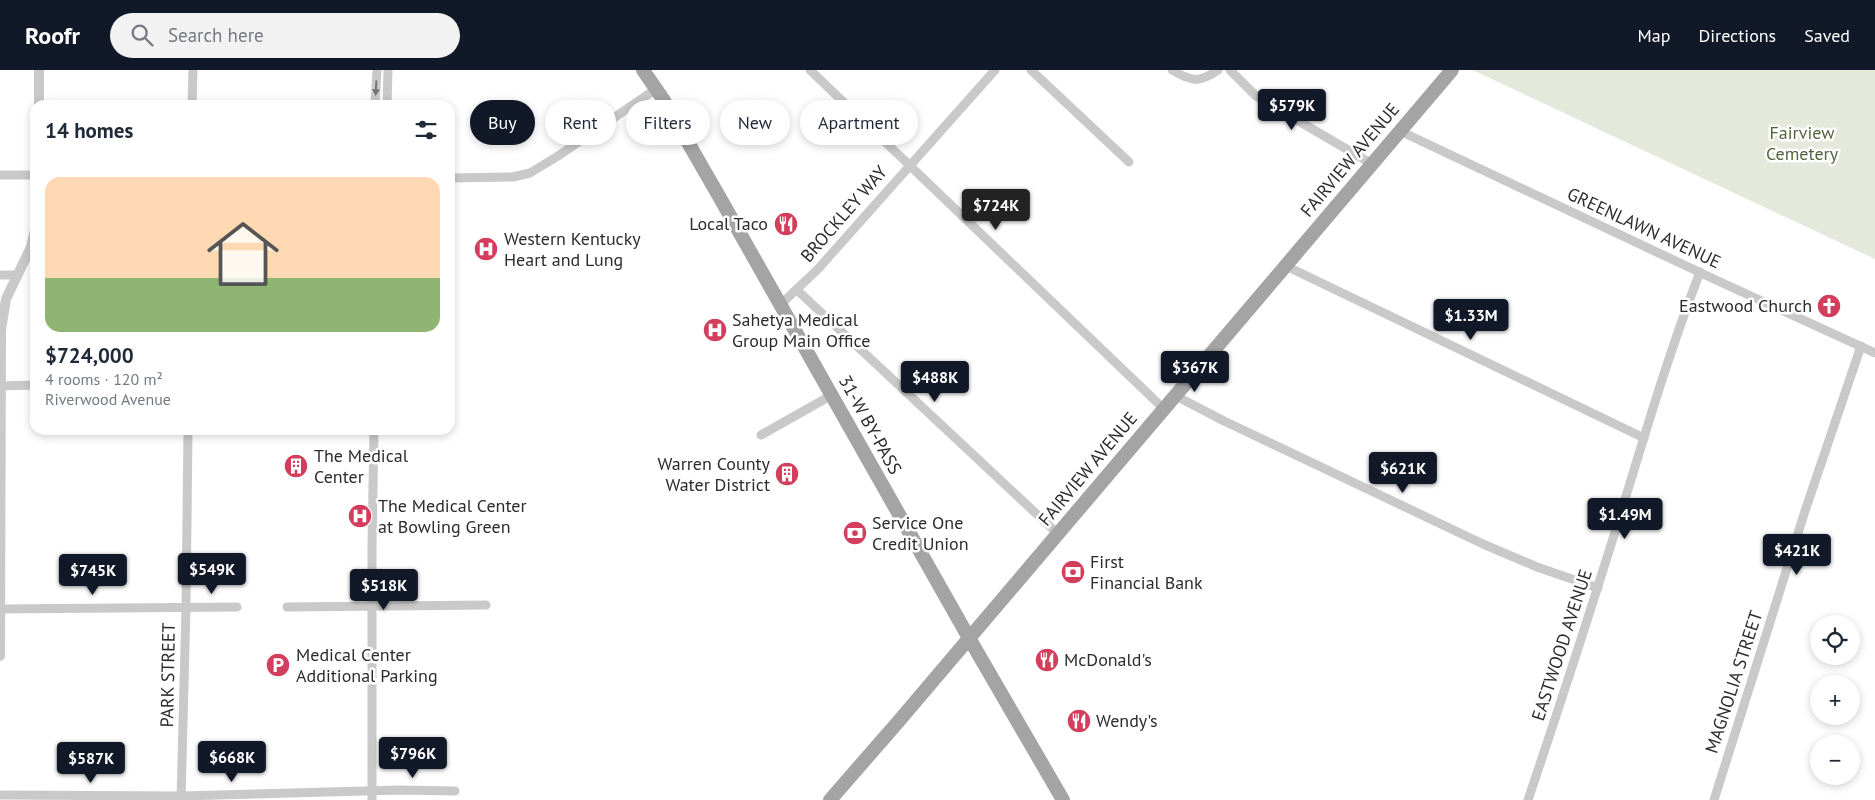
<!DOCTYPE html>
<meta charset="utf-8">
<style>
:root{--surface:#fff;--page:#f2f2f3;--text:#1f2937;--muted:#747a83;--line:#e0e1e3;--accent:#111827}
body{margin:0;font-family:"PT Sans",sans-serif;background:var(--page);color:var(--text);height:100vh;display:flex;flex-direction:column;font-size:19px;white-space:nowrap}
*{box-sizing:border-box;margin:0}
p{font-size:16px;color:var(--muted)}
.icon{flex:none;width:28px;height:28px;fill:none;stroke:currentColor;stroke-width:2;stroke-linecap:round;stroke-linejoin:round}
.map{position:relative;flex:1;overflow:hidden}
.sheet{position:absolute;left:30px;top:30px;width:425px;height:335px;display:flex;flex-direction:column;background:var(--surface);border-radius:15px;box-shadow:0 2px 8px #0003}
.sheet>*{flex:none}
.guide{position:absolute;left:470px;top:30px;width:475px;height:45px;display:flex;gap:10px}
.buttons{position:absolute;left:1810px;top:545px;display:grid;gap:10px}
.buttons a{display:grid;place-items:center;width:50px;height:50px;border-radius:50%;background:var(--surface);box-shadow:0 2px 8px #0003;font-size:25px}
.price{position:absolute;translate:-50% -42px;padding:0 11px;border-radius:5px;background:var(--accent);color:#fff;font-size:16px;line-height:32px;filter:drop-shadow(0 1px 2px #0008)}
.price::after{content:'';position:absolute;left:50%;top:30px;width:15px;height:11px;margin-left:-8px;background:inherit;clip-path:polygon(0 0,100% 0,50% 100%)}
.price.on{background:#222;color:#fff}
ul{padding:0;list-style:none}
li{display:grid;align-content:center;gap:10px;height:265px;padding:0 15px}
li+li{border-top:1px solid var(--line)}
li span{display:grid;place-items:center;height:155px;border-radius:15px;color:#555}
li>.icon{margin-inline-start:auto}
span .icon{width:90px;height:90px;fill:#fffc;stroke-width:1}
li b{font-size:21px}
h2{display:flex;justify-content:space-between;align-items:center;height:60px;padding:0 15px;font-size:21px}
.tag{padding:0 18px;border-radius:22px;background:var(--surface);box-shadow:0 2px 8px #0003;font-size:18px;line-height:45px}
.tag.on{background:var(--accent);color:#fff}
header{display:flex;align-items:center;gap:30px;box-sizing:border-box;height:70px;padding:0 25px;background:var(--accent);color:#fff}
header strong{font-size:24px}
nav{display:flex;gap:28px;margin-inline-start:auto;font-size:18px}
.search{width:350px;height:45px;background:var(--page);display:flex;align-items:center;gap:12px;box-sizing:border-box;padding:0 18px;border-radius:28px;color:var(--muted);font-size:19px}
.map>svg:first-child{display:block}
.green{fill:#e4e9db}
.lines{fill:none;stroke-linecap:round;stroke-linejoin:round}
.minor{stroke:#c9c9c9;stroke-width:9}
.tertiary{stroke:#c9c9c9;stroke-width:10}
.primary{stroke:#a4a4a4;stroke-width:14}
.oneway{fill:#737373}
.labels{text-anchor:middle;stroke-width:5;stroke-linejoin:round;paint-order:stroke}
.park-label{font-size:18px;fill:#54633e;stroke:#fff}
.street-label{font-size:18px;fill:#2c2c2c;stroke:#fff}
.poi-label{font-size:18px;fill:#2c2c2c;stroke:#fff;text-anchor:start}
</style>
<header>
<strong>Roofr</strong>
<div class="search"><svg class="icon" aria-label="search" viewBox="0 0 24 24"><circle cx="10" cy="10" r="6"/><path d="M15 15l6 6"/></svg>Search here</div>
<nav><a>Map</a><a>Directions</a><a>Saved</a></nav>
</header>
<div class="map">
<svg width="1875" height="730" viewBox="0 0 1875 730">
<rect width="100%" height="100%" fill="#fff"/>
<!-- green -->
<polygon class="green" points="1472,0 1875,0 1875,189 1479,3"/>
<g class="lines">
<!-- minor -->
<g class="minor">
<polyline points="810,0 1164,339"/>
<polyline points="1031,0 1129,92"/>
<path d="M1172 0C1192 12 1199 13 1218 0"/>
<polyline points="1230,0 1256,26 1372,94"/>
<polyline points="192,35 193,0"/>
<polyline points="375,35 377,0"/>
<polyline points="387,35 388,0"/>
<polyline points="1400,61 1716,210 1875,283"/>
<polyline points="0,105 35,105"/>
<polyline points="450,108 513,107 530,103 558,86 656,19"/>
<polyline points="1286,196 1644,368"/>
<polyline points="0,205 18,205"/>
<polyline points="797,220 1058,464"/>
<polyline points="781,234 818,199 995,0"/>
<polyline points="0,316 35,315"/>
<polyline points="1176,326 1224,351 1483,474 1537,497 1598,518"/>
<polyline points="761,365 832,325"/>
<polyline points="287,537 486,535"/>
<polyline points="0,539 237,537"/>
<polyline points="0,725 181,726 400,720 455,721"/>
<polyline points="181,730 186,537 188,360"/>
<polyline points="372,730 372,476 374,360"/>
<path d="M1528 730C1558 641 1587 552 1615 462 1642 375 1667 287 1700 202"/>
<polyline points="1714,730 1805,441 1861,276"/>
</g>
<!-- tertiary -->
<g class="tertiary">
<polyline points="39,0 39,35"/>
<polyline points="0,586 1,260 6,229 31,177 35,160"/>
</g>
<!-- primary -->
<g class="primary">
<polyline points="643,0 663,29 720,128 969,568 1063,730"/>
<polyline points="830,730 898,652 1452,0"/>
</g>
</g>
<!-- one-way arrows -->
<defs><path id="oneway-solid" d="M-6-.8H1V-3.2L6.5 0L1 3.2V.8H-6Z" transform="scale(1.25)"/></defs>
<use class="oneway" href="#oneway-solid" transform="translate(376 18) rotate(93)"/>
<!-- icons -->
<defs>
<g id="restaurant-disc" transform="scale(1.25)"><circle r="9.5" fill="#d33e5d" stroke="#fff"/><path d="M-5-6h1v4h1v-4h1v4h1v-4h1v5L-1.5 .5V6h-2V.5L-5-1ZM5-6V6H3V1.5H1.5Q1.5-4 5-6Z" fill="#fff"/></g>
<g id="hospital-disc" transform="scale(1.25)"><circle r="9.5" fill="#d33e5d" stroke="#fff"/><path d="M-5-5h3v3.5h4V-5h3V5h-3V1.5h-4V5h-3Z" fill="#fff"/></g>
<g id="church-disc" transform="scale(1.25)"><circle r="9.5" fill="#d33e5d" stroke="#fff"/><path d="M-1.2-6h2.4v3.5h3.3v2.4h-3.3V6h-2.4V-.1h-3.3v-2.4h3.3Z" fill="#fff"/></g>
<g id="building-disc" transform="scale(1.25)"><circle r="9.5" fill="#d33e5d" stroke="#fff"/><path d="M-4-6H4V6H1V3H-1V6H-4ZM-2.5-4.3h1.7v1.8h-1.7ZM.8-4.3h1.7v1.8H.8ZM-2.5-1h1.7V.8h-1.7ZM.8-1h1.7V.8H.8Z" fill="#fff"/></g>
<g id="bank-disc" transform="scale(1.25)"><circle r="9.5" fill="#d33e5d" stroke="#fff"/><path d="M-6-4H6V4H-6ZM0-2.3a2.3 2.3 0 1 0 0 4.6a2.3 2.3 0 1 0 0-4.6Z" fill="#fff"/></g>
<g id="parking-disc" transform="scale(1.25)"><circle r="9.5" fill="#d33e5d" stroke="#fff"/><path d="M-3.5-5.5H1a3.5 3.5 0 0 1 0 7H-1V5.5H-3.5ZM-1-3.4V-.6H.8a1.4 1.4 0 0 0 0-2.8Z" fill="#fff"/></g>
</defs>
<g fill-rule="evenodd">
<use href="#restaurant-disc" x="786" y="154"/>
<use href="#hospital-disc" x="486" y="179"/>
<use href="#church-disc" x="1829" y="236"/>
<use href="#hospital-disc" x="715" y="260"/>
<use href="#building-disc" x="296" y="396"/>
<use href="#building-disc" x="787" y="404"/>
<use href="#hospital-disc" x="360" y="446"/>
<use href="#bank-disc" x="855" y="463"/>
<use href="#bank-disc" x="1073" y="502"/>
<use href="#restaurant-disc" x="1047" y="590"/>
<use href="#parking-disc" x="278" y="595"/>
<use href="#restaurant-disc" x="1079" y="651"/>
</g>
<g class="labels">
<!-- park labels -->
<g class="park-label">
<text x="1802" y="69">Fairview<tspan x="1802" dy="21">Cemetery</tspan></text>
</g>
<!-- street labels -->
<g class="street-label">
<text transform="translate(1350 90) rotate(-50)" y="6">FAIRVIEW AVENUE</text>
<text transform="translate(844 144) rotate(-49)" y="6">BROCKLEY WAY</text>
<text transform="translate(1644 158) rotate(25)" y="6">GREENLAWN AVENUE</text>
<text transform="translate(870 355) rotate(61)" y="6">31-W BY-PASS</text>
<text transform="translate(1088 399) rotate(-50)" y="6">FAIRVIEW AVENUE</text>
<text transform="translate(1562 575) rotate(-72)" y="6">EASTWOOD AVENUE</text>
<text transform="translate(168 605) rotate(-89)" y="6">PARK STREET</text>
<text transform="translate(1734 612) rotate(-72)" y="6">MAGNOLIA STREET</text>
</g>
<!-- poi labels -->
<g class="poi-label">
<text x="768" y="160" text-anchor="end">Local Taco</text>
<text x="504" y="175">Western Kentucky<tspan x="504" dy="21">Heart and Lung</tspan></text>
<text x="1812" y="242" text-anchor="end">Eastwood Church</text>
<text x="732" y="256">Sahetya Medical<tspan x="732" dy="21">Group Main Office</tspan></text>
<text x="314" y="392">The Medical<tspan x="314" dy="21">Center</tspan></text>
<text x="770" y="400" text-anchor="end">Warren County<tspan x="770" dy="21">Water District</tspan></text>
<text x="378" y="442">The Medical Center<tspan x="378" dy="21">at Bowling Green</tspan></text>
<text x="872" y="459">Service One<tspan x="872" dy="21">Credit Union</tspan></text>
<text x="1090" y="498">First<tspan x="1090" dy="21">Financial Bank</tspan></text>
<text x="296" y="591">Medical Center<tspan x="296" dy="21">Additional Parking</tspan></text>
<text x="1064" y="596">McDonald's</text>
<text x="1096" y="657">Wendy's</text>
</g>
</g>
</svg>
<div class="buttons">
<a><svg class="icon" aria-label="locate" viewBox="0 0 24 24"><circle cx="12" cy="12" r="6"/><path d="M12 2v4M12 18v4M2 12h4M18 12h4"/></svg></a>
<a>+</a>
<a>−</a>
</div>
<b class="price" style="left:1292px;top:61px">$579K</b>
<b class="price on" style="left:996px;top:161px">$724K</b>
<b class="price" style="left:1471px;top:271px">$1.33M</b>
<b class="price" style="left:1195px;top:323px">$367K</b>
<b class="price" style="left:935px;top:333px">$488K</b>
<b class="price" style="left:1403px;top:424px">$621K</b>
<b class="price" style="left:1625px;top:470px">$1.49M</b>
<b class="price" style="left:1797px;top:506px">$421K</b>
<b class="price" style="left:212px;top:525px">$549K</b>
<b class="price" style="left:93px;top:526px">$745K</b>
<b class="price" style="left:384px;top:541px">$518K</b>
<b class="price" style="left:413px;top:709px">$796K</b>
<b class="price" style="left:232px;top:713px">$668K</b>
<b class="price" style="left:91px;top:714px">$587K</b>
<div class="guide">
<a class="tag on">Buy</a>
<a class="tag">Rent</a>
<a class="tag">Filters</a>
<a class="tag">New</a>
<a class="tag">Apartment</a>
</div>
<section class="sheet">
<h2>14 homes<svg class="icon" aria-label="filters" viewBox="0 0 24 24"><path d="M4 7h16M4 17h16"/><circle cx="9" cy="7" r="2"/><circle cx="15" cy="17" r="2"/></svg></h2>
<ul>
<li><span style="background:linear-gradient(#ffd9b3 65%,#8fb573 0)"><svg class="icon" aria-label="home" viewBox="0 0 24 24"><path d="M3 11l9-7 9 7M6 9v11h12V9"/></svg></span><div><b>$724,000</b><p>4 rooms · 120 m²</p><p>Riverwood Avenue</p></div></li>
</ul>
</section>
</div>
